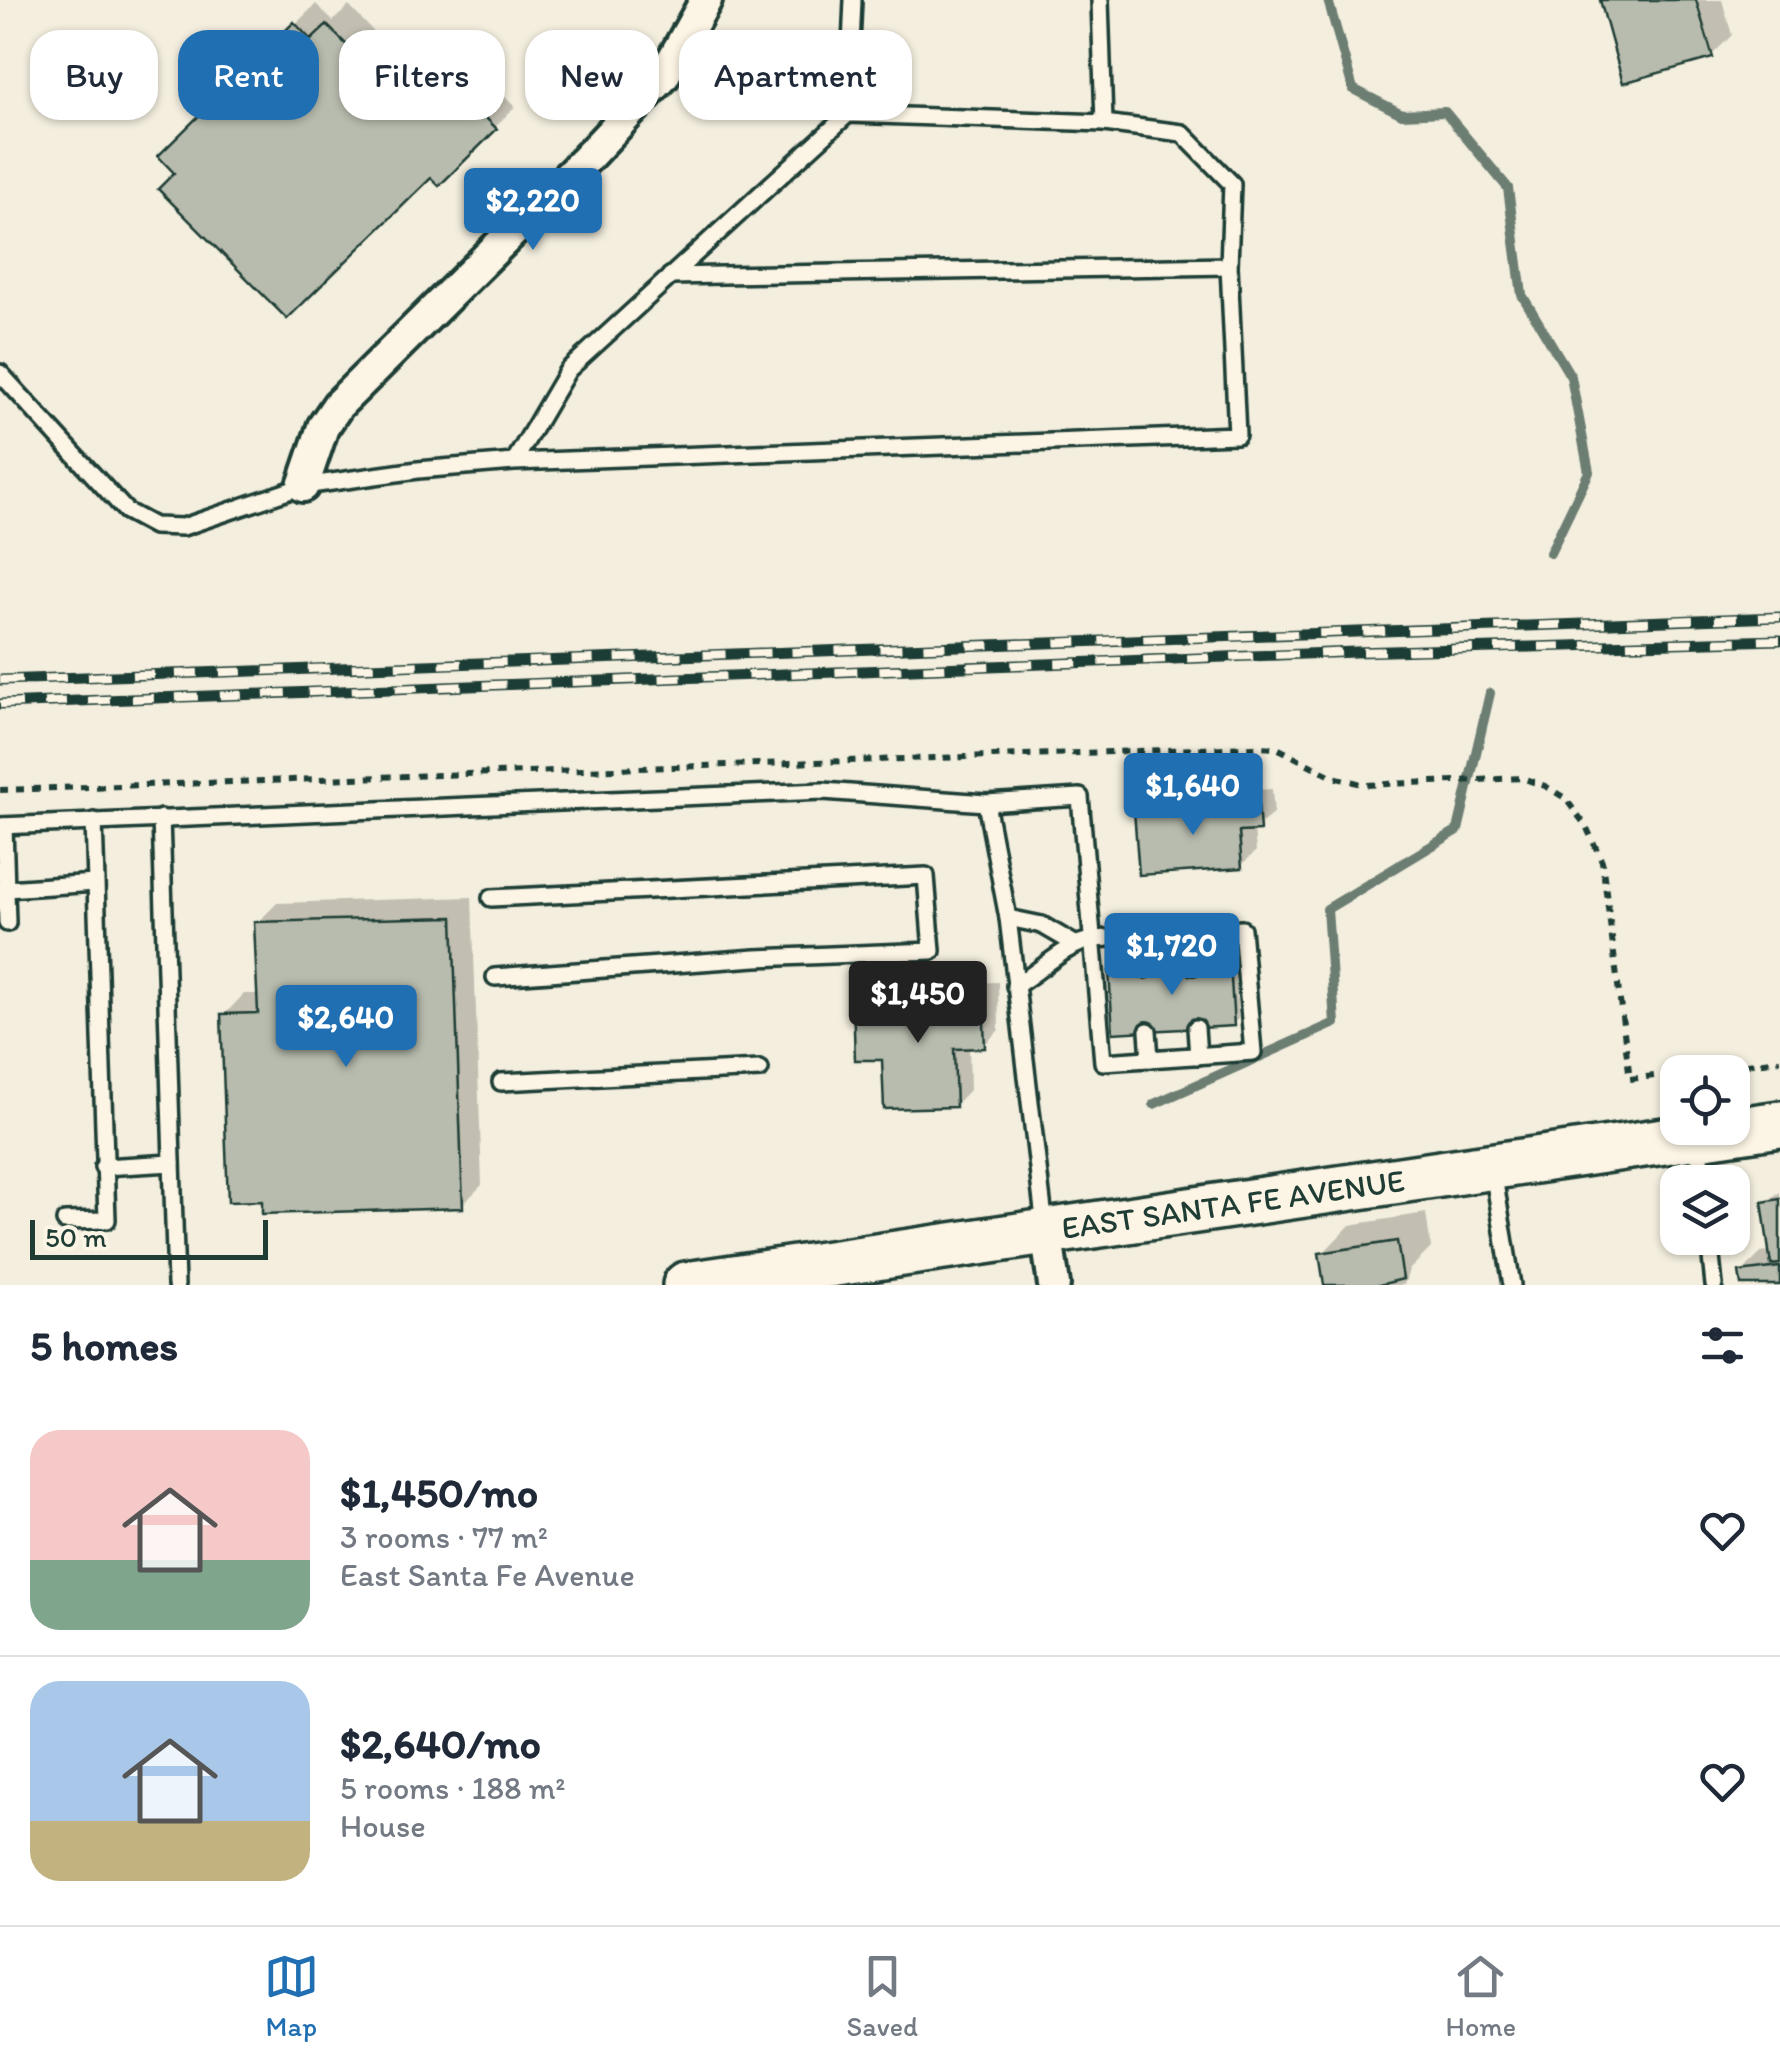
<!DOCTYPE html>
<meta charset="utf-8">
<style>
:root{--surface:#fff;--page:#f6f6f7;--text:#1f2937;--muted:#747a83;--line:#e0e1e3;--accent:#1f6fb2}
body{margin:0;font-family:Itim,sans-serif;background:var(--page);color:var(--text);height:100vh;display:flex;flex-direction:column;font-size:38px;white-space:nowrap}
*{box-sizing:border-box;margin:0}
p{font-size:32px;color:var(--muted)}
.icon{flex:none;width:55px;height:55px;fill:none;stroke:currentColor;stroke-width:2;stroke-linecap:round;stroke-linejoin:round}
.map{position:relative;height:1285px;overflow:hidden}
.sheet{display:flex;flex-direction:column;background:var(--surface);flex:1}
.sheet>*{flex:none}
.banner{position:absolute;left:30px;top:30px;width:1000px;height:90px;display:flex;gap:20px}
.tools{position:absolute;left:1660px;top:1055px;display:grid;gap:20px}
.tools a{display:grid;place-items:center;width:90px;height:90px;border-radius:20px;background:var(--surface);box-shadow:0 2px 8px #0004;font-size:50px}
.scale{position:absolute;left:30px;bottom:25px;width:238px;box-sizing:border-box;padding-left:10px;border:5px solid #1f3d34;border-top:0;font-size:28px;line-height:35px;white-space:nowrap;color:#1f3d34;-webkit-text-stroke:8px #fcf5e5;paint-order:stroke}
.price{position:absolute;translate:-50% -85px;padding:0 22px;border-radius:10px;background:var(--accent);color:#fff;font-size:32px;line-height:65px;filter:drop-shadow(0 2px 5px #0008)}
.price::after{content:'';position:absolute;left:50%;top:60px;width:30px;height:22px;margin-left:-15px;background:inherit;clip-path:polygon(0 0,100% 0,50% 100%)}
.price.current{background:#222;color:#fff}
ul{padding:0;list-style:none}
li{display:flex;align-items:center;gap:30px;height:250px;padding:0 30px}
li+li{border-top:2px solid var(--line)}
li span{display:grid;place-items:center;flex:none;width:280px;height:200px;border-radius:30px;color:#555}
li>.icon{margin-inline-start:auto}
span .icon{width:120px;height:120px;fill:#fffc;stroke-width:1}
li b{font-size:42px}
h2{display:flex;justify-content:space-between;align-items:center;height:120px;padding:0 30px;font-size:42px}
.pill{padding:0 35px;border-radius:30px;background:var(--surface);box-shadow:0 2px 8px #0004;font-size:35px;line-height:90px}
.pill.current{background:var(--accent);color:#fff}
.menu{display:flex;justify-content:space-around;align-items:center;height:140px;border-top:2px solid var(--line);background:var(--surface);font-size:28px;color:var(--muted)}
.menu a{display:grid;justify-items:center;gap:5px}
.menu .current{color:var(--accent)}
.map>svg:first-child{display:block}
.shadow{fill:#0003}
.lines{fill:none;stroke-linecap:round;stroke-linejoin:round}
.stream{stroke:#6c7d72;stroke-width:10}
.building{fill:#b8bcae;stroke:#1f3d34;stroke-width:2.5}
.lane-casing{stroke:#1f3d34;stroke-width:22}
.street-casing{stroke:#1f3d34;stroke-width:38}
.primary-casing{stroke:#1f3d34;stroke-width:52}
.path{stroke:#1f3d34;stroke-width:6;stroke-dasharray:8 8;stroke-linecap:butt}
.lane{stroke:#fcf5e5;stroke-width:15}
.street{stroke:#fcf5e5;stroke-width:30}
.primary{stroke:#fcf5e5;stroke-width:45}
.rail-casing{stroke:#1f3d34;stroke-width:11}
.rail{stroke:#fcf5e5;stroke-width:8;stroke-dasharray:22;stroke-linecap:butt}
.labels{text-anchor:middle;stroke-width:10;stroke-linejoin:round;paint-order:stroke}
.street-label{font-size:32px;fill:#1f3d34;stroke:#fcf5e5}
</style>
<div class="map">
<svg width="1780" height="1285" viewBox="0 0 1780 1285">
<rect width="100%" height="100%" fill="#f3eede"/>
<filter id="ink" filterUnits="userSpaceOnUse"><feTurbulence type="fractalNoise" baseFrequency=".01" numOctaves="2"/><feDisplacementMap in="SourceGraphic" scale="20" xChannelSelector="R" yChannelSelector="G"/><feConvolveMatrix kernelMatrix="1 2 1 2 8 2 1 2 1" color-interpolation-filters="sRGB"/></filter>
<g filter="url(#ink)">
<!-- shadow -->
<g class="shadow">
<polygon points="1602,0 1722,0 1732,35 1711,56"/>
<polygon points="316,4 333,21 349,6 424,84 442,68 466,91 484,76 515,107 439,183 431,174 177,173 162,156"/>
<polygon points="1272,789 1274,813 1254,829 1256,851 1241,866 1137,812 1152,797"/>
<polygon points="472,897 482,1185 462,1205 224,1015 244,994 259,994 257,923 277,903"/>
<polygon points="1234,961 1238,1019 1233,1023 1112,972 1116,967"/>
<polygon points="998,982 999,1030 984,1045 969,1046 970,1089 955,1105 885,1057 855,1001 871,986"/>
<polygon points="1780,1192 1780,1285 1743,1285 1741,1273 1762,1252 1772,1251 1764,1203"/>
<polygon points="1426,1213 1431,1248 1409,1270 1404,1285 1326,1285 1322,1254 1350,1225"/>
</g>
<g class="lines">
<!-- stream -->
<g class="stream">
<polyline points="1328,0 1353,89 1402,114 1445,112 1508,188 1522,295 1571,377 1589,472 1550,553"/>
<polyline points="1154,1104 1335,1023 1327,909 1458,830 1490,693"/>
</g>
</g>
<!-- building -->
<g class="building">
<polygon points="1600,0 1696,0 1713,58 1623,83"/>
<polygon points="294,22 311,40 327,25 403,102 420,86 444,110 462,94 497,129 439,186 431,178 287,319 158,189 174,173 158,156"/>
<polygon points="1258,803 1260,831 1239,832 1242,868 1139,875 1134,811"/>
<polygon points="453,917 463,1208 262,1214 262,1201 228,1202 221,1014 258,1013 254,922"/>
<polygon points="1230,964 1234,1026 1113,1033 1109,971"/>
<polygon points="983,997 985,1048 954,1049 956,1107 884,1109 882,1060 855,1060 853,1000"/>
<polygon points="1780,1199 1780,1264 1771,1265 1762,1202"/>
<polygon points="1397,1241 1403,1279 1379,1285 1324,1285 1319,1253"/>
<polygon points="1780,1267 1780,1285 1741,1285 1739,1272"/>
</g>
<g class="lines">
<!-- lane casing -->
<g class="lane-casing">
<g id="lane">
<polyline points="1100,0 1104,123"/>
<polyline points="848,114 853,0"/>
<polyline points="670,276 1229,266"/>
<polyline points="0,373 126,511 154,526 183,527 303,486 418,470 514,462 1237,435 1229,266 1232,184 1182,133 1104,123 848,114 568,370 514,462"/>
<path d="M986 803 1080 797 1103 1062 1253 1052 1242 929 1095 939C1065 944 1042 970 1015 986"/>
<polyline points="161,818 176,1285"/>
<polyline points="0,826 823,791 986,803 1008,918 1045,1227"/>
<polyline points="4,826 7,923"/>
<polyline points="6,889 95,883"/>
<polyline points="491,898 926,876 932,951 756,958 495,977"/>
<polyline points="1008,918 1042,925 1073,943"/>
<polyline points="1190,932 1193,966"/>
<polyline points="1142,936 1144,969"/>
<polyline points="1196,1028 1198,1056"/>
<polyline points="1148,1031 1150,1059"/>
<polyline points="501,1082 760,1069"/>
<polyline points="1698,1142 1703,1182"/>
<polyline points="103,1167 172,1163"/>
<polyline points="1493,1171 1512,1285"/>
<polyline points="65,1221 107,1220 94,821"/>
<polyline points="1709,1238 1714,1285"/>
</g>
</g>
<!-- street casing -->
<g class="street-casing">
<g id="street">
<polyline points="303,486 323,427 338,405 583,162 663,77 706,0"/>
<polyline points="1046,1231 1054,1285"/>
</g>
</g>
<!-- primary casing -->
<g class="primary-casing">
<polyline id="primary" points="686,1285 1780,1124"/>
</g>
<!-- path -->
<g class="path">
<polyline points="0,790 1256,747 1277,748 1333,777 1366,785 1522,778 1545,786 1565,798 1586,826 1602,861 1630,1079 1678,1073"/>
<polyline points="1682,1072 1780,1060"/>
</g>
<!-- lane -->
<use href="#lane" class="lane"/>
<!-- street -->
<use href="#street" class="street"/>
<!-- primary -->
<use href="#primary" class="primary"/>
<!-- rail casing -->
<g class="rail-casing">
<g id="rail">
<polyline points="0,680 1780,617"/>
<polyline points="0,704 1355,652 1780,640"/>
</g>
</g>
<!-- rail -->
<use href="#rail" class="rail"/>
</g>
</g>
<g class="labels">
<!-- street labels -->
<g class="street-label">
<text transform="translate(1233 1204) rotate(-8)" y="11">EAST SANTA FE AVENUE</text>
</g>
</g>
</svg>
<div class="tools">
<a><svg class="icon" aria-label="locate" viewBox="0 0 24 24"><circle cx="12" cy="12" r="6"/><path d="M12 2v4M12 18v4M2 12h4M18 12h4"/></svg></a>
<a><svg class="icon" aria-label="layers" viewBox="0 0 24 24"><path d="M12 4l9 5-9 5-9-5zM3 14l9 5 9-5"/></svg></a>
</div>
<div class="scale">50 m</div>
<b class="price" style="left:533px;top:253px">$2,220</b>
<b class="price" style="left:1193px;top:838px">$1,640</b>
<b class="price" style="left:1172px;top:998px">$1,720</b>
<b class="price current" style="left:918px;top:1046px">$1,450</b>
<b class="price" style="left:346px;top:1070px">$2,640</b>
<div class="banner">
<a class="pill">Buy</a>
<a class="pill current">Rent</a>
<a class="pill">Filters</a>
<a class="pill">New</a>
<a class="pill">Apartment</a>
</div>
</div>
<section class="sheet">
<h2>5 homes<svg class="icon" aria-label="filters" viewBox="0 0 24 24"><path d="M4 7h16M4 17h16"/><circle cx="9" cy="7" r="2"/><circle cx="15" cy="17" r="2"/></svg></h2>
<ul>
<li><span style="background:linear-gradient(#f6c9c9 65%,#7fa58c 0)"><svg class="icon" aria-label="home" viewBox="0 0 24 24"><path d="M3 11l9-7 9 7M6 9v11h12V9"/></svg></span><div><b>$1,450/mo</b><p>3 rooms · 77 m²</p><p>East Santa Fe Avenue</p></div><svg class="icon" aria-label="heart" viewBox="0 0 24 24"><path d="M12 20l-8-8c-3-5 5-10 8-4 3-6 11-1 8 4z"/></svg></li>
<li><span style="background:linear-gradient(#a9c7e8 70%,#c2b280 0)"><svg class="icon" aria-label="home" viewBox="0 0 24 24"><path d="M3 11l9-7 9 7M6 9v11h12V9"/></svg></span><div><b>$2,640/mo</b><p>5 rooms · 188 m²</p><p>House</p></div><svg class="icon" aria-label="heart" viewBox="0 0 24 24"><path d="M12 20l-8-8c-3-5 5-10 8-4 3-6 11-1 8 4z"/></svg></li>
</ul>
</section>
<nav class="menu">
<a class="current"><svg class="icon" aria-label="map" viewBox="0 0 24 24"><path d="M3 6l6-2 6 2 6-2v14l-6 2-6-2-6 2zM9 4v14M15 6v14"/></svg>Map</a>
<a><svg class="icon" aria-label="saved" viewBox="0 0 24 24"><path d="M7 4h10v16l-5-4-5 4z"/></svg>Saved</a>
<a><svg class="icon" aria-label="home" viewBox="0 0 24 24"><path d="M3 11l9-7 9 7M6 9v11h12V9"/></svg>Home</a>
</nav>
